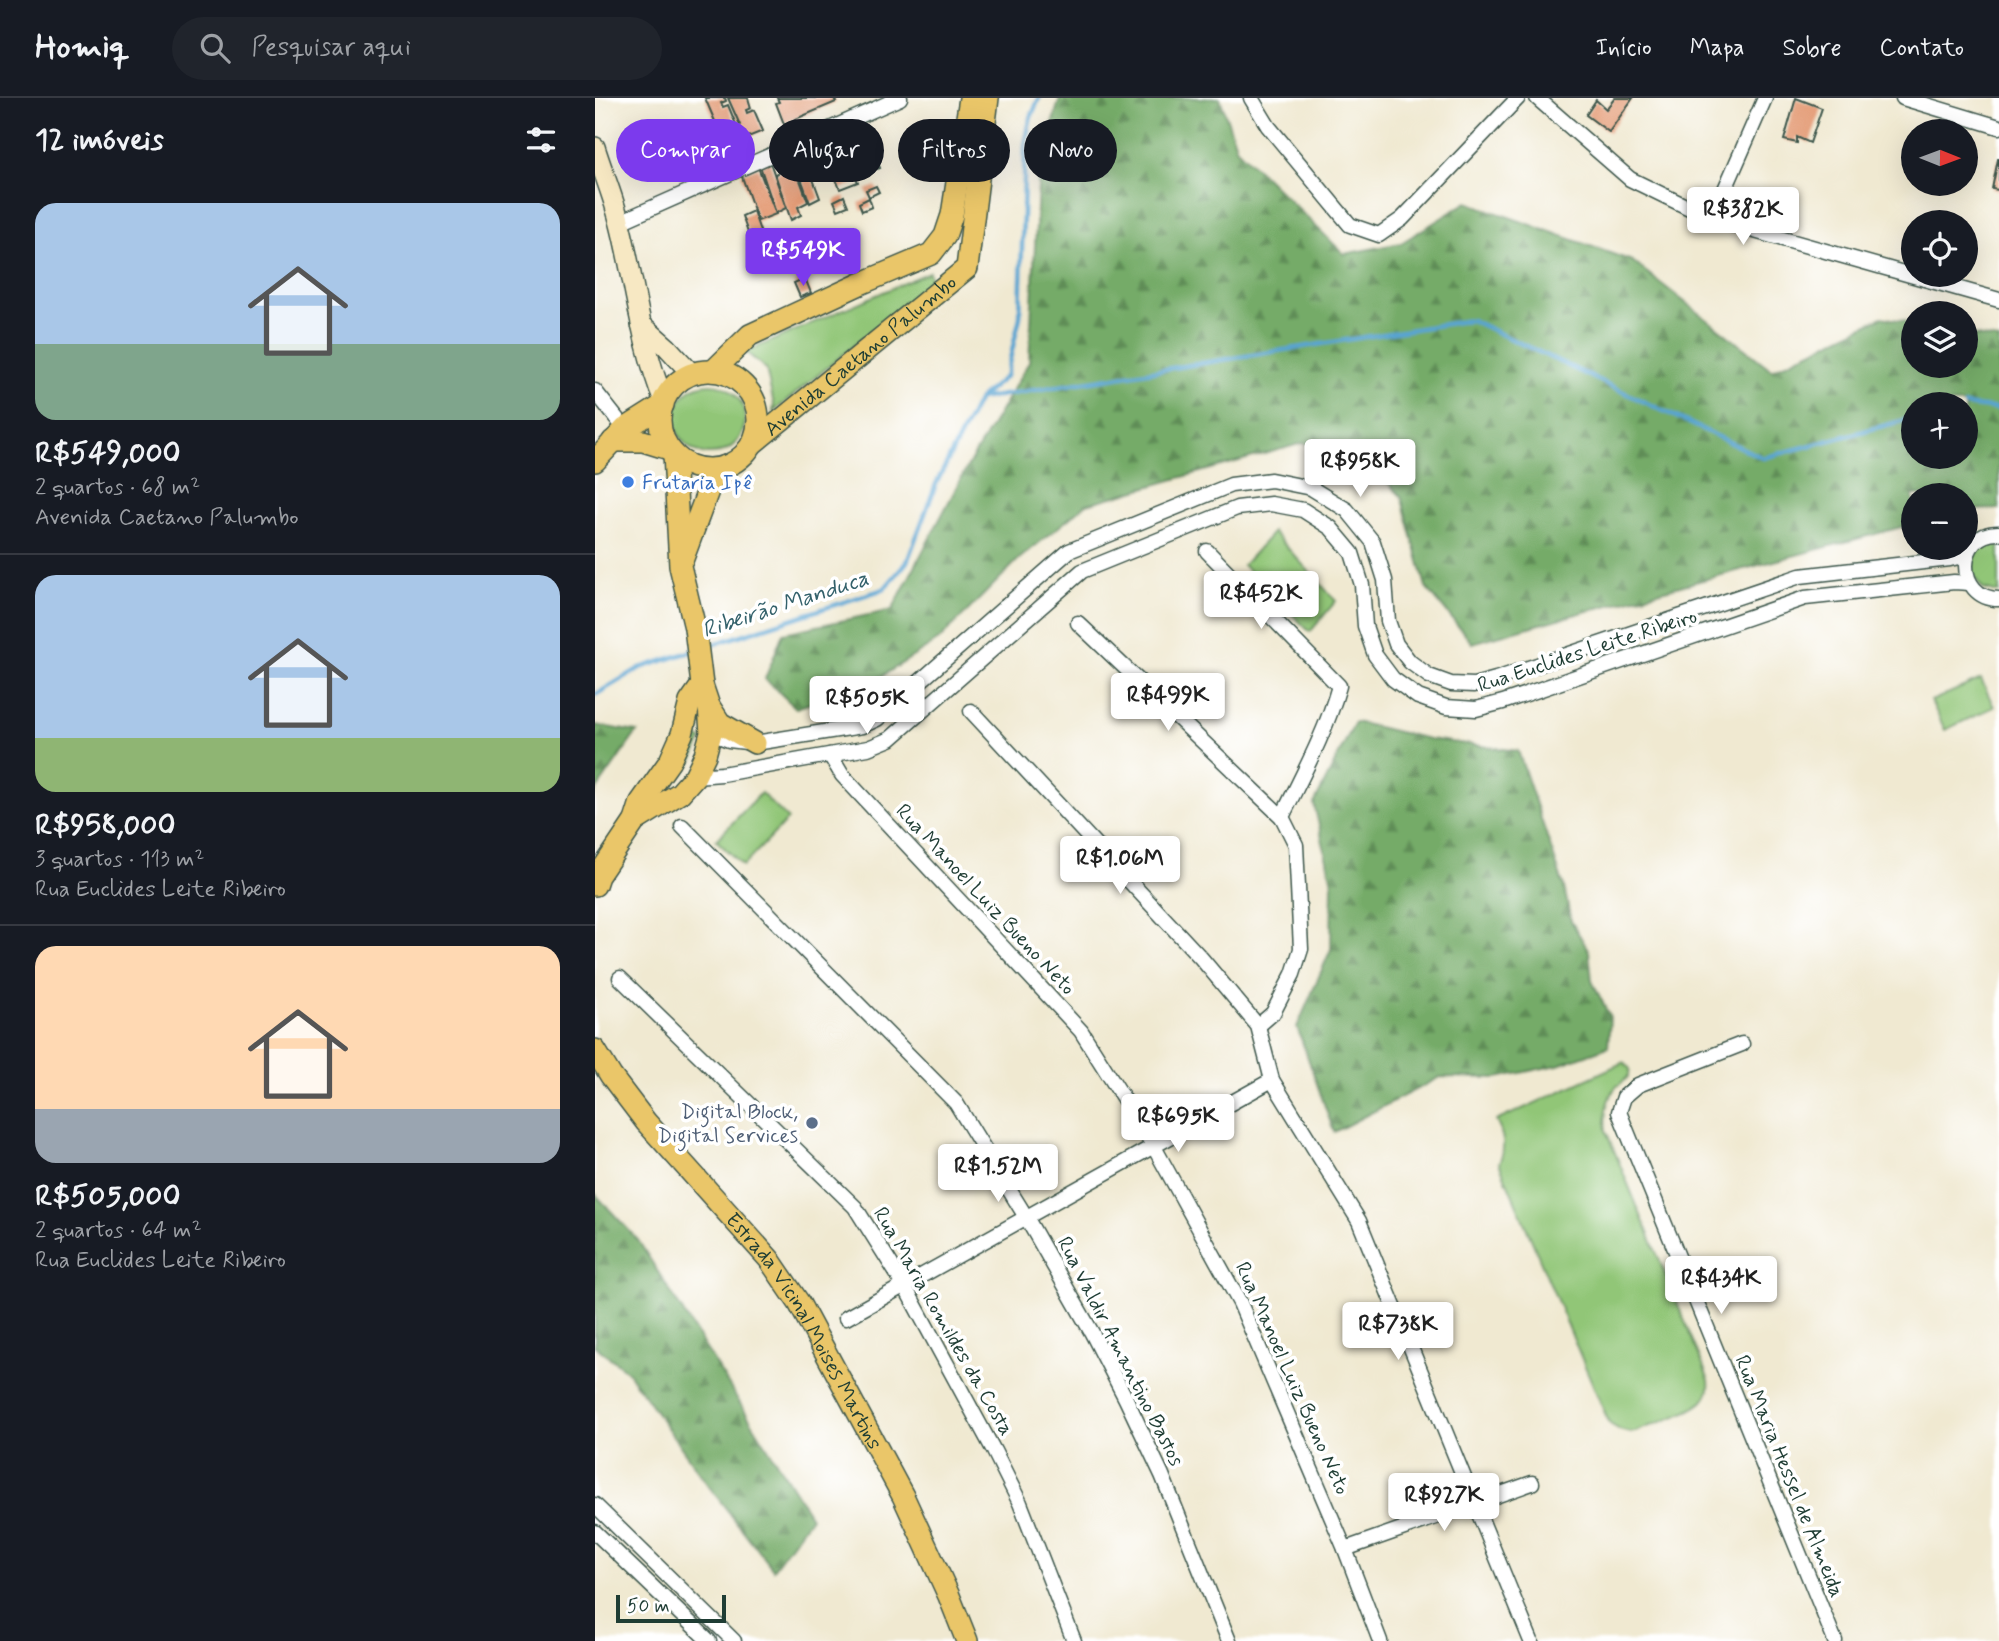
<!DOCTYPE html>
<html lang="pt">
<meta charset="utf-8">
<style>
:root{--surface:#171b24;--page:#20242c;--text:#f1f3f6;--muted:#9ea1a6;--line:#363941;--accent:#7c3aed}
body{margin:0;font-family:Mynerve,sans-serif;background:var(--page);color:var(--text);height:100vh;display:flex;flex-direction:column;font-size:26px;white-space:nowrap}
*{box-sizing:border-box;margin:0}
p{font-size:23px;color:var(--muted)}
.icon{flex:none;width:38px;height:38px;fill:none;stroke:currentColor;stroke-width:2;stroke-linecap:round;stroke-linejoin:round}
.map{position:relative;flex:1;overflow:hidden}
.panel{display:flex;flex-direction:column;background:var(--surface);width:595px}
.panel>*{flex:none}
.hud{position:absolute;left:21px;top:21px;width:665px;height:63px;display:flex;gap:14px}
.needle{width:46px;rotate:91deg}
.controls{position:absolute;left:1306px;top:21px;display:grid;gap:14px}
.controls a{display:grid;place-items:center;width:77px;height:77px;border-radius:50%;background:var(--surface);box-shadow:0 7px 28px #0002;font-size:35px}
.scale{position:absolute;left:21px;bottom:18px;width:110px;box-sizing:border-box;padding-left:7px;border:4px solid #1f3d34;border-top:0;font-size:19px;line-height:24px;white-space:nowrap;color:#1f3d34;-webkit-text-stroke:5px #fff;paint-order:stroke}
.price{position:absolute;translate:-50% -60px;padding:0 16px;border-radius:7px;background:#fff;color:#222;font-size:23px;line-height:46px;filter:drop-shadow(0 2px 4px #0008)}
.price::after{content:'';position:absolute;left:50%;top:42px;width:21px;height:16px;margin-left:-10px;background:inherit;clip-path:polygon(0 0,100% 0,50% 100%)}
.price.selected{background:var(--accent);color:#fff}
ul{padding:0;list-style:none}
li{display:grid;align-content:center;gap:14px;height:371px;padding:0 35px}
li+li{border-top:2px solid var(--line)}
li span{display:grid;place-items:center;height:217px;border-radius:21px;color:#555}
li>.icon{margin-inline-start:auto}
span .icon{width:126px;height:126px;fill:#fffc;stroke-width:1}
li b{font-size:30px}
h2{display:flex;justify-content:space-between;align-items:center;height:84px;padding:0 35px;font-size:30px}
.chip{padding:0 24px;border-radius:32px;background:var(--surface);box-shadow:0 7px 28px #0002;font-size:24px;line-height:63px}
.chip.selected{background:var(--accent);color:#fff}
header{display:flex;align-items:center;gap:42px;box-sizing:border-box;height:98px;padding:0 35px;background:var(--surface);border-bottom:2px solid var(--line)}
header strong{font-size:33px}
nav{display:flex;gap:38px;margin-inline-start:auto;font-size:24px}
.search{width:490px;height:63px;background:var(--page);display:flex;align-items:center;gap:18px;box-sizing:border-box;padding:0 24px;border-radius:38px;color:var(--muted);font-size:26px}
main{display:flex;flex:1;min-height:0}
.map>svg:first-child{display:block}
.green{fill:#91c677;stroke:#588256;stroke-width:2}
.forest{fill:url(#forest-firs);stroke:#4a744e;stroke-width:2;fill-rule:evenodd}
.lines{fill:none;stroke-linecap:round;stroke-linejoin:round}
.stream{stroke:#59a4d1;stroke-width:4.5}
.building{fill:#e49c77}
.street-casing{stroke:#3e574c;stroke-width:17}
.secondary-casing{stroke:#3e574c;stroke-width:22}
.primary-casing{stroke:#3e574c;stroke-width:24}
.street{stroke:#fff;stroke-width:14}
.secondary{stroke:#f7e8c3;stroke-width:19}
.primary{stroke:#eac669;stroke-width:21}
.shop-dot{fill:#3f7fe0;stroke:#fff;stroke-width:2.5}
.service-dot{fill:#5c6f8a;stroke:#fff;stroke-width:2.5}
.labels{text-anchor:middle;stroke-width:7;stroke-linejoin:round;paint-order:stroke}
.street-label{font-size:21px;fill:#1f3d34;stroke:#fff}
.shop-label{font-size:21px;fill:#366cbe;stroke:#fff;text-anchor:start}
.service-label{font-size:21px;fill:#4e5e75;stroke:#fff;text-anchor:end}
.water-label{font-size:23px;font-style:italic;fill:#33616b;stroke:#fff}
</style>
<header>
<strong>Homiq</strong>
<div class="search"><svg class="icon" aria-label="search" viewBox="0 0 24 24"><circle cx="10" cy="10" r="6"/><path d="M15 15l6 6"/></svg>Pesquisar aqui</div>
<nav><a>Início</a><a>Mapa</a><a>Sobre</a><a>Contato</a></nav>
</header>
<main>
<section class="panel">
<h2>12 imóveis<svg class="icon" aria-label="filters" viewBox="0 0 24 24"><path d="M4 7h16M4 17h16"/><circle cx="9" cy="7" r="2"/><circle cx="15" cy="17" r="2"/></svg></h2>
<ul>
<li><span style="background:linear-gradient(#a9c7e8 65%,#7fa58c 0)"><svg class="icon" aria-label="home" viewBox="0 0 24 24"><path d="M3 11l9-7 9 7M6 9v11h12V9"/></svg></span><div><b>R$549,000</b><p>2 quartos · 68 m²</p><p>Avenida Caetano Palumbo</p></div></li>
<li><span style="background:linear-gradient(#a9c7e8 75%,#8fb573 0)"><svg class="icon" aria-label="home" viewBox="0 0 24 24"><path d="M3 11l9-7 9 7M6 9v11h12V9"/></svg></span><div><b>R$958,000</b><p>3 quartos · 113 m²</p><p>Rua Euclides Leite Ribeiro</p></div></li>
<li><span style="background:linear-gradient(#ffd9b3 75%,#9aa5b1 0)"><svg class="icon" aria-label="home" viewBox="0 0 24 24"><path d="M3 11l9-7 9 7M6 9v11h12V9"/></svg></span><div><b>R$505,000</b><p>2 quartos · 64 m²</p><p>Rua Euclides Leite Ribeiro</p></div></li>
</ul>
</section>
<div class="map">
<svg width="1404" height="1543" viewBox="0 0 1404 1543">
<defs>
<pattern id="forest-firs" width="22" height="20" patternUnits="userSpaceOnUse" patternTransform="scale(1.75)"><rect width="22" height="20" fill="#74ab68"/><path d="M5 1l3.5 6h-7zM16 11l3.5 6h-7z" fill="#5f8c56"/></pattern>
</defs>
<rect width="100%" height="100%" fill="#fff"/>
<filter id="ink" filterUnits="userSpaceOnUse"><feTurbulence type="fractalNoise" baseFrequency=".0143" numOctaves="2"/><feDisplacementMap in="SourceGraphic" scale="14" xChannelSelector="R" yChannelSelector="G"/><feConvolveMatrix kernelMatrix="1 2 1 2 8 2 1 2 1" color-interpolation-filters="sRGB"/></filter>
<filter id="wash" filterUnits="userSpaceOnUse"><feTurbulence type="fractalNoise" baseFrequency=".00686" numOctaves="4" result="noise"/><feDisplacementMap in="SourceGraphic" scale="28" xChannelSelector="R" yChannelSelector="G"/><feGaussianBlur stdDeviation="1.57" result="paint"/><feColorMatrix in="noise" values="0 0 0 0 0 0 0 0 0 0 0 0 0 0 0 0 0 1.4 0 .05"/><feComposite in="paint" operator="in"/></filter>
<g filter="url(#wash)">
<rect width="100%" height="100%" fill="#f0e9d1"/>
<!-- green -->
<g class="green">
<polygon points="334,174 336,184 178,314 179,307 171,271 151,254"/>
<circle cx="115" cy="321" r="35"/>
<polygon points="678,434 741,503 715,534 648,467"/>
<path d="M1404 440V495L1388 491 1376 475C1379 454 1380 444 1404 440Z"/>
<polygon points="1386,581 1399,609 1350,632 1336,603"/>
<polygon points="102,639 107,642 95,667 90,662 89,653 95,642"/>
<polygon points="166,695 193,721 148,768 121,742"/>
<path d="M1029 964 1035 971 1034 977C1031 982 1026 985 1021 989 1010 1002 1009 1017 1011 1033L1114 1282C1115 1290 1114 1297 1108 1303 1099 1314 1055 1327 1040 1334 1029 1335 1022 1332 1014 1325L904 1065C911 1049 909 1038 901 1023Z"/>
</g>
<!-- forest -->
<g class="forest">
<path d="M465 0H625L642 51 749 156 806 145 872 104 1037 163 1177 272 1287 219 1318 225V268H1370V236L1404 242V411L1370 412V397H1318V426L1025 504 877 545 831 489 806 398 776 368 708 345 492 406 424 461 344 542 276 585 201 610 170 581 188 535 297 512 370 373 434 264 444 70ZM1318 306H1370V359H1318Z"/>
<polygon points="760,624 834,641 923,653 969,789 976,823 994,853 997,883 1015,919 1013,949 963,967 902,980 845,979 739,1034 702,929 736,851 737,784 719,706"/>
<polygon points="0,627 42,634 0,694"/>
<polygon points="0,1096 43,1142 216,1419 178,1471 112,1386 32,1273 0,1248"/>
</g>
<g class="lines">
<!-- stream -->
<g class="stream">
<polyline points="384,301 876,222 1168,360 1318,320"/>
<polyline points="1370,307 1404,311"/>
<polyline points="110,549 289,491 312,464 341,386 384,301 411,278 425,219 430,47 435,22 444,0"/>
<polyline points="0,597 45,570 98,553"/>
</g>
</g>
<g id="blocks">
<!-- building -->
<g class="building">
<polygon points="110,0 130,0 131,3 126,5 128,9 133,7 142,29 145,27 133,0 153,0 156,10 151,12 152,15 159,12 168,33 126,50 120,37 125,35"/>
<polygon points="182,0 239,0 241,4 189,26 181,5 184,4"/>
<polygon points="1020,0 1038,0 1014,34 991,17 1001,2 1011,11"/>
<polygon points="1201,0 1227,10 1215,45 1202,39 1202,45 1189,42"/>
<polygon points="273,37 285,70 275,73 275,71 263,76 252,48 256,46 254,41 262,38 263,41"/>
<polygon points="246,44 263,84 245,91 229,51"/>
<polygon points="208,54 225,100 215,105 198,58"/>
<polygon points="196,58 213,104 203,109 206,117 196,122 180,76 190,71 187,62"/>
<polygon points="1403,61 1404,61 1404,92 1397,91"/>
<polygon points="175,64 191,110 181,115 165,68"/>
<polygon points="163,69 181,116 163,123 146,76"/>
<polygon points="281,88 284,94 274,99 271,92"/>
<polygon points="249,98 253,108 243,112 239,103"/>
<polygon points="274,100 277,109 267,113 264,105"/>
<polygon points="158,113 167,139 156,143 147,118"/>
<polygon points="210,180 216,195 205,199 199,185"/>
</g>
</g>
</g>
<g filter="url(#ink)">
<use href="#blocks" fill-opacity="0" stroke="#3e574c" stroke-width="2"/>
<g class="lines">
<!-- street casing -->
<g class="street-casing">
<g id="street">
<polyline points="656,0 673,28 755,127 784,137 807,121 923,0"/>
<polyline points="942,0 1035,81 1117,121 1404,202"/>
<polyline points="1308,0 1404,29"/>
<polyline points="1117,121 1170,0"/>
<polyline points="25,124 305,0"/>
<polyline points="0,293 30,331 34,339"/>
<path d="M1404 435C1360 434 1360 501 1404 501"/>
<path d="M612 453 744 588C731 634 708 676 687 719L701 747 706 851 698 876 678 915 663 928"/>
<polyline points="483,525 687,719"/>
<polyline points="376,613 606,860 663,928 677,982 764,1123 936,1543"/>
<polyline points="116,635 134,642 160,645 267,628 282,621 474,453 636,387 676,382 716,390 752,412 778,444 790,482 793,523 801,546 815,564 834,578 856,586 879,587 901,581 1205,478 1355,461 1372,457"/>
<polyline points="235,657 247,677 486,933 558,1047 645,1205 750,1451 785,1543"/>
<polyline points="100,678 127,676 273,650 295,641 487,473 642,410 676,406 708,412 736,430 757,455 767,487 770,528 780,557 798,581 823,599 851,609 881,611 908,604 1210,500 1359,484 1375,485"/>
<polyline points="87,728 361,1005 431,1119 497,1235 531,1301 567,1377 634,1543"/>
<polyline points="25,880 260,1109 309,1187 399,1353 425,1405 479,1543"/>
<polyline points="1147,946 1043,987 1029,999 1024,1014 1240,1543"/>
<polyline points="251,1220 677,982"/>
<polyline points="0,1407 139,1543"/>
<polyline points="0,1434 114,1543"/>
<polyline points="750,1451 937,1385"/>
</g>
</g>
<!-- secondary casing -->
<g class="secondary-casing">
<g id="secondary">
<path d="M0 49C8 75 19 100 25 126 40 185 46 247 69 303"/>
<polyline points="46,226 72,249 97,276"/>
</g>
</g>
<!-- primary casing -->
<g class="primary-casing">
<g id="primary">
<polyline points="118,273 155,237 265,186 336,156 350,138 357,117 375,0"/>
<circle cx="114" cy="322" r="49"/>
<polyline points="18,343 48,343 74,351"/>
<path id="s1" d="M157 346 372 170 393 0"/>
<polyline points="0,363 30,331 68,307"/>
<polyline points="88,460 117,382 131,368"/>
<polyline points="114,608 125,625 160,645"/>
<polyline points="40,723 85,695 100,678 110,657 116,635 114,608 107,587 100,530 85,468 79,356"/>
<polyline points="0,787 3,778 40,723 46,704 75,663 87,636 95,604 107,587"/>
<path id="s2" d="M0 952 16 978 51 1024 174 1161 204 1205 308 1398 354 1498 372 1543"/>
</g>
</g>
<!-- street -->
<use href="#street" class="street"/>
<!-- secondary -->
<use href="#secondary" class="secondary"/>
<!-- primary -->
<use href="#primary" class="primary"/>
</g>
</g>
<!-- markers -->
<circle class="shop-dot" cx="33" cy="384" r="7"/>
<circle class="service-dot" cx="217" cy="1025" r="7"/>
<g class="labels">
<!-- street labels -->
<g class="street-label">
<text dy="7" stroke="none"><textPath href="#s1" startOffset="140">Avenida Caetano Palumbo</textPath></text>
<text transform="translate(992 552) rotate(-18)" y="7">Rua Euclides Leite Ribeiro</text>
<text transform="translate(391 801) rotate(47)" y="7">Rua Manoel Luiz Bueno Neto</text>
<text transform="translate(349 1223) rotate(60)" y="7">Rua Maria Romildes da Costa</text>
<text dy="7" stroke="none"><textPath href="#s2" startOffset="352">Estrada Vicinal Moises Martins</textPath></text>
<text transform="translate(526 1253) rotate(63)" y="7">Rua Valdir Amantino Bastos</text>
<text transform="translate(698 1280) rotate(66)" y="7">Rua Manoel Luiz Bueno Neto</text>
<text transform="translate(1195 1378) rotate(68)" y="7">Rua Maria Hessel de Almeida</text>
</g>
<!-- shop labels -->
<g class="shop-label">
<text x="47" y="391">Frutaria Ipê</text>
</g>
<!-- service labels -->
<g class="service-label">
<text x="203" y="1020">Digital Block,<tspan x="203" dy="24">Digital Services</tspan></text>
</g>
<!-- water labels -->
<g class="water-label">
<text transform="translate(190 505) rotate(-18)" y="8">Ribeirão Manduca</text>
</g>
</g>
</svg>
<div class="controls">
<a><svg class="needle" viewBox="-14 -14 28 28"><path d="M0-13l5 13h-10z" fill="#e53935"/><path d="M0 13l5-13h-10z" fill="#9ea1a6"/></svg></a>
<a><svg class="icon" aria-label="locate" viewBox="0 0 24 24"><circle cx="12" cy="12" r="6"/><path d="M12 2v4M12 18v4M2 12h4M18 12h4"/></svg></a>
<a><svg class="icon" aria-label="layers" viewBox="0 0 24 24"><path d="M12 4l9 5-9 5-9-5zM3 14l9 5 9-5"/></svg></a>
<a>+</a>
<a>−</a>
</div>
<div class="scale">50 m</div>
<b class="price" style="left:1148px;top:149px">R$382K</b>
<b class="price selected" style="left:208px;top:190px">R$549K</b>
<b class="price" style="left:765px;top:401px">R$958K</b>
<b class="price" style="left:666px;top:533px">R$452K</b>
<b class="price" style="left:573px;top:635px">R$499K</b>
<b class="price" style="left:272px;top:638px">R$505K</b>
<b class="price" style="left:525px;top:798px">R$1.06M</b>
<b class="price" style="left:583px;top:1056px">R$695K</b>
<b class="price" style="left:403px;top:1106px">R$1.52M</b>
<b class="price" style="left:1126px;top:1218px">R$434K</b>
<b class="price" style="left:803px;top:1264px">R$738K</b>
<b class="price" style="left:849px;top:1435px">R$927K</b>
<div class="hud">
<a class="chip selected">Comprar</a>
<a class="chip">Alugar</a>
<a class="chip">Filtros</a>
<a class="chip">Novo</a>
</div>
</div>
</main>
